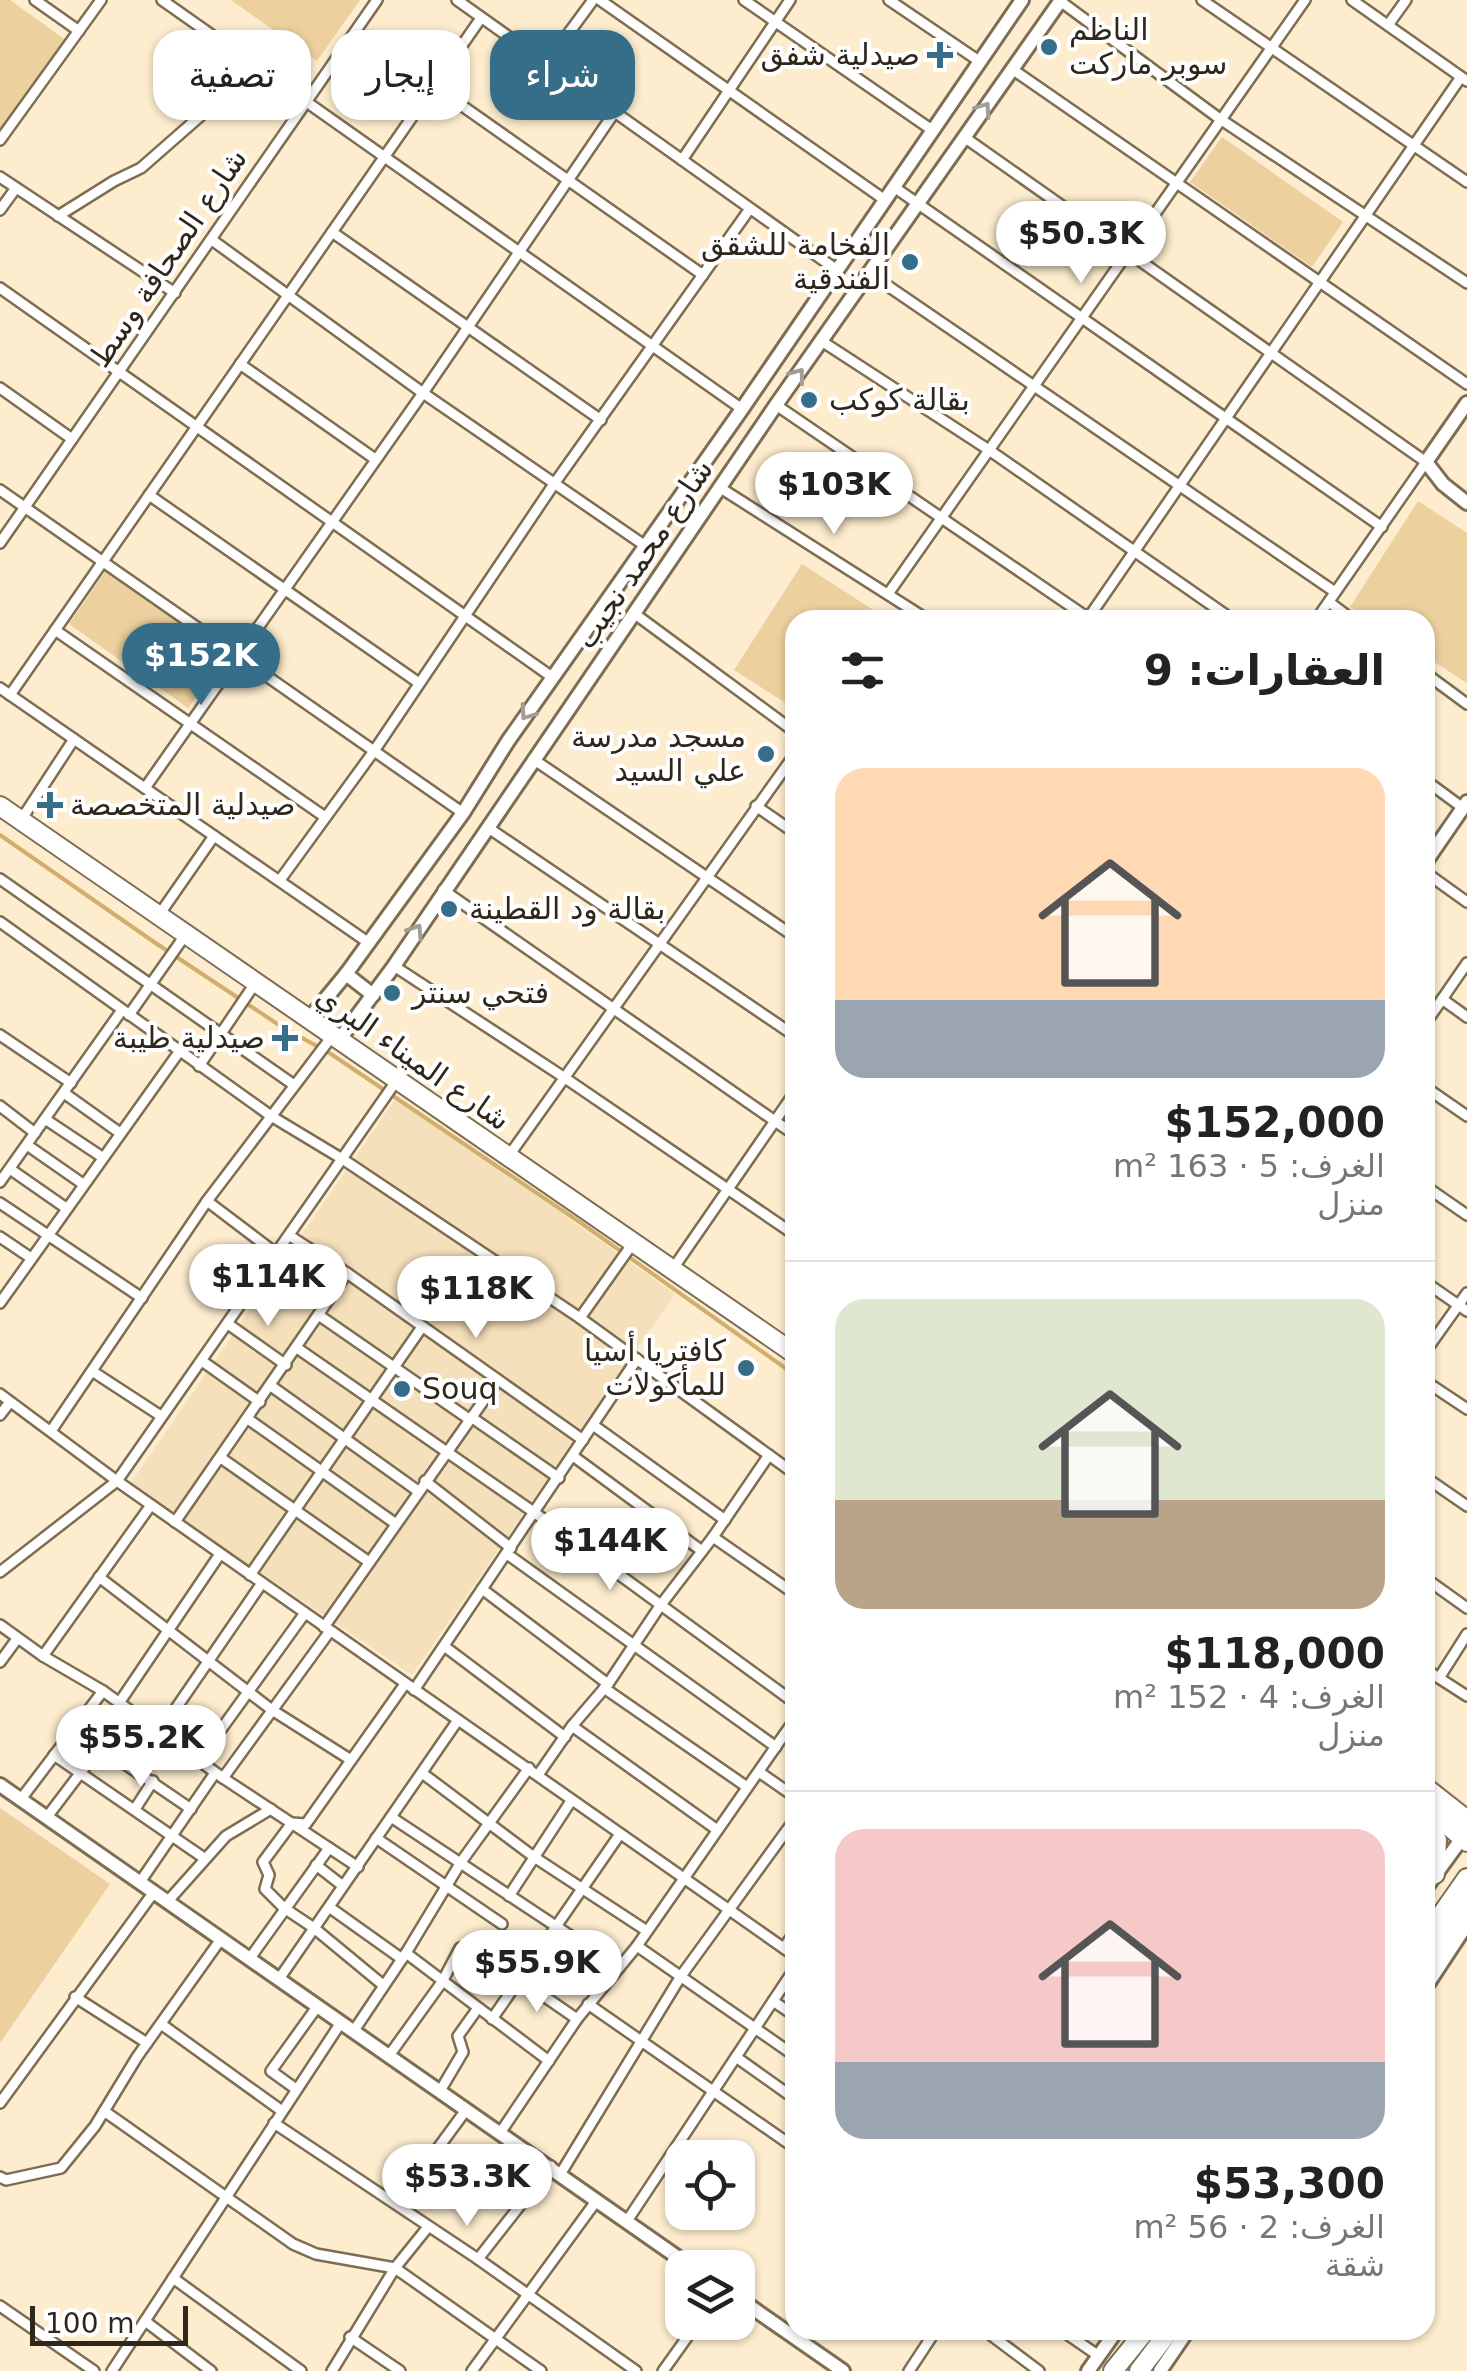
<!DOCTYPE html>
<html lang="ar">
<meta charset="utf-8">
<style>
:root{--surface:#fff;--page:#f2f2f2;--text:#222;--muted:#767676;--line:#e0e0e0;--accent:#366d88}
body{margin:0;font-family:"DejaVu Sans","Noto Sans Arabic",sans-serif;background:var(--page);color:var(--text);direction:rtl;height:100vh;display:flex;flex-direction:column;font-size:38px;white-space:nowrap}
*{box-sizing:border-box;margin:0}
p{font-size:32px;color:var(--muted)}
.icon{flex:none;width:55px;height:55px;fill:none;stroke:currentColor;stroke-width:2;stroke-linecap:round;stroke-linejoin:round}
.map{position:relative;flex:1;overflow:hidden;direction:ltr}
.details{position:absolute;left:785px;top:610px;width:650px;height:1730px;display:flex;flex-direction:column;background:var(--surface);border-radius:30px;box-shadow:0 2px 8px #0004;direction:rtl}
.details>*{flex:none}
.banner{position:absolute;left:30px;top:30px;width:605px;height:90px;direction:rtl;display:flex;gap:20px}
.tools{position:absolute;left:665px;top:2140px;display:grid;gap:20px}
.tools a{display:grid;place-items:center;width:90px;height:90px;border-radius:20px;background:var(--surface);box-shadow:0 2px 8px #0004;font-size:50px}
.scale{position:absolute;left:30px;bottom:25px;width:158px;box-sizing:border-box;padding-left:10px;border:5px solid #2e281c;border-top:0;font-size:28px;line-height:35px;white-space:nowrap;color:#2e281c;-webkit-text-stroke:8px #fff;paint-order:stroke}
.price{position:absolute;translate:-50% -85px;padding:0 22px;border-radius:35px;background:#fff;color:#222;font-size:32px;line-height:65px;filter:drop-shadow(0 2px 5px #0008)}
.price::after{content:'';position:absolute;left:50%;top:60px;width:30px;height:22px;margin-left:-15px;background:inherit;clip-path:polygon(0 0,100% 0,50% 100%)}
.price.selected{background:var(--accent);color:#fff}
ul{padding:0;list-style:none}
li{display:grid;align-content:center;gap:20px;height:530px;padding:0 50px}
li+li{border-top:2px solid var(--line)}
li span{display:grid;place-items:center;height:310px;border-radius:30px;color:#555}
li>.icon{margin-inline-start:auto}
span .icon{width:180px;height:180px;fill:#fffc;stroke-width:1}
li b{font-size:42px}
h2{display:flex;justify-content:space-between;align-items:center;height:120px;padding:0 50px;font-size:42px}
.chip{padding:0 35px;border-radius:30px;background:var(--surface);box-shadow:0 2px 8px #0004;font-size:35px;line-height:90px}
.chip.selected{background:var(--accent);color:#fff}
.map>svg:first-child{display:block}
.built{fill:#f5e0bc}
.green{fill:#ecd09e}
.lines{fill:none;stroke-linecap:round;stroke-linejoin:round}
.stream{stroke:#d2ae6c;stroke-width:4}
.street-casing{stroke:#7d6d52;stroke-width:14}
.secondary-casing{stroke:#7d6d52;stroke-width:18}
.highway-casing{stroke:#7d6d52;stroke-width:22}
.street{stroke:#fff;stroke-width:9}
.secondary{stroke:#fff;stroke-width:12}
.highway{stroke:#fff;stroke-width:18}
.oneway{stroke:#a19e99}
.poi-dot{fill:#366d88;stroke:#fff;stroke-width:4}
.labels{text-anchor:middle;stroke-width:8;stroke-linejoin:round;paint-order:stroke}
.poi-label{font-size:30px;fill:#2e281c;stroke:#fff;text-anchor:start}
.street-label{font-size:30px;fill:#2e281c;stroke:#fff}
</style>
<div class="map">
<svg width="1467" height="2371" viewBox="0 0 1467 2371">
<rect width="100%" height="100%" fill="#fdecce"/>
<!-- built -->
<polygon class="built" points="397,1096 675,1294 412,1675 130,1484"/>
<!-- green -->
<g class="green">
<polygon points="0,0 10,0 64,39 0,129"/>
<polygon points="231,0 360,0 317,61"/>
<polygon points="1222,137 1343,222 1312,267 1190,182"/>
<polygon points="1418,501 1467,533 1467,683 1425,656 1425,620 1369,620 1350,607"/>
<polygon points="802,564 889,620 795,620 795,709 734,670"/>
<polygon points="105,572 225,656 188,708 69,624"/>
<polygon points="0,1808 110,1884 0,2043"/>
</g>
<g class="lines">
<!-- stream -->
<polyline class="stream" points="0,835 154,942 279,1025 331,1054 581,1223 795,1375"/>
<!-- street casing -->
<g class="street-casing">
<g id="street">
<polyline points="35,0 79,31"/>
<polyline points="162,0 742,409"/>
<polyline points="457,0 837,270"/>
<polyline points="600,0 885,200"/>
<polyline points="744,0 932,130"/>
<polyline points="889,0 979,61"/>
<polyline points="1202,0 1467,182"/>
<polyline points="1352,0 1467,81"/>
<polyline points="1060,1 1220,119 1467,283"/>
<polyline points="1388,25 1406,0"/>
<polyline points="546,64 593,0"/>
<polyline points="1012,69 1467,384"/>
<polyline points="434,86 703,275"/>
<polyline points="964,137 1426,462 1316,620"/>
<polyline points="0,140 101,0"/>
<polyline points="682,160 790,0"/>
<polyline points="0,177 175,293"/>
<polyline points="894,187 1382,527"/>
<polyline points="0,210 16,188"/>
<polyline points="58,216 114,181 141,168 214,104 270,77"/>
<polyline points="332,232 601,420"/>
<polyline points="212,240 423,393 644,545"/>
<polyline points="869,273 1335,592"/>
<polyline points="0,288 552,677"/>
<polyline points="823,342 989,450 1233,620"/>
<polyline points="240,364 375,459"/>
<polyline points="0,388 72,439"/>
<polyline points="776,405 1091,620"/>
<polyline points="719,487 928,620"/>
<polyline points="0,490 463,813"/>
<polyline points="149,495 419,683"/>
<polyline points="0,543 377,0"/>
<polyline points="888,594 1305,0"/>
<polyline points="1329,602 1353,620"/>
<polyline points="635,614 795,732"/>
<polyline points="1087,620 1461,77"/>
<polyline points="55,630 325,817"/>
<polyline points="1425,673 1467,704"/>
<polyline points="0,688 369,943"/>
<polyline points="10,695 481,18"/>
<polyline points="533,759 795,937"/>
<polyline points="1425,780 1463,808"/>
<polyline points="145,788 423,393 614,113"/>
<polyline points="756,806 795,833"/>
<polyline points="21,820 74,739"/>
<polyline points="487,827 795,1036"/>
<polyline points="1425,872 1467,902"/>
<polyline points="0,879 294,1085"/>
<polyline points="280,880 374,751 554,484 749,210"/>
<polyline points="443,890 795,1135"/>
<polyline points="159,915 214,836"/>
<polyline points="0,922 271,1116 344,1160 580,1318 795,1474"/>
<polyline points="394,966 565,1078 795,1235"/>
<polyline points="1442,999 1467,1017"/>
<polyline points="129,1015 186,934"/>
<polyline points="1425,1024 1467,963"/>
<polyline points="0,1035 71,1083"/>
<polyline points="199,1066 256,982"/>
<polyline points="1425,1087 1467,1116"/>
<polyline points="64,1093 120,1133"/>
<polyline points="0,1106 35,1133"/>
<polyline points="45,1119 102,1157"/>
<polyline points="27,1145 83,1184"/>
<polyline points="508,1157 795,754"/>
<polyline points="10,1169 66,1208"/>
<polyline points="0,1182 122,1010"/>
<polyline points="1425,1186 1467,1215"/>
<polyline points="207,1201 277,1254"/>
<polyline points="0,1203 142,1298"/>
<polyline points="0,1237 31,1258"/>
<polyline points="672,1270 795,1092"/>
<polyline points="347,1273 583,1440"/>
<polyline points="1425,1282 1467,1311"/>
<polyline points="0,1303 179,1052"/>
<polyline points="320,1316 469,1419"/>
<polyline points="580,1318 633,1243"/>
<polyline points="228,1324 286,1365"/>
<polyline points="297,1348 535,1513 795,1703"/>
<polyline points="1425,1352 1467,1293"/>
<polyline points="202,1361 260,1402"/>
<polyline points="92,1371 161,1416"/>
<polyline points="1425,1381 1467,1409"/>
<polyline points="271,1386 418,1491"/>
<polyline points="0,1394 117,1481 795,1956"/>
<polyline points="0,1415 10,1402"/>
<polyline points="471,1417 559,1478"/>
<polyline points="248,1419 396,1524"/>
<polyline points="593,1425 725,1520"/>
<polyline points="51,1431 207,1201 333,1035"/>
<polyline points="573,1456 702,1551"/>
<polyline points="221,1458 369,1562"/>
<polyline points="1425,1477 1467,1506"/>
<polyline points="425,1481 511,1548"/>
<polyline points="175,1522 347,1273 290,1236"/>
<polyline points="713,1537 795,1594"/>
<polyline points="507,1554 776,1747"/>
<polyline points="0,1572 117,1481 397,1080"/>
<polyline points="250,1575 422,1327"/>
<polyline points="99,1577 272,1710 351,1760"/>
<polyline points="1425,1578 1467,1608"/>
<polyline points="482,1589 608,1684"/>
<polyline points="0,1625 43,1656 103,1691 223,1778 358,1867"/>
<polyline points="324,1627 498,1380"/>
<polyline points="444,1646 565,1737"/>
<polyline points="43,1656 151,1505"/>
<polyline points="0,1662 17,1639"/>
<polyline points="1425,1669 1467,1696"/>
<polyline points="1439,1678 1467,1634"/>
<polyline points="604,1688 747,1787"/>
<polyline points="414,1690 637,1359"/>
<polyline points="119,1703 220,1554"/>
<polyline points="572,1726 716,1829"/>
<polyline points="159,1733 262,1583"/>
<polyline points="100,1747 191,1809"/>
<polyline points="54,1755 204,1858"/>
<polyline points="199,1760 305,1613"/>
<polyline points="759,1772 795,1797"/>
<polyline points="422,1773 534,1857 647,1931"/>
<polyline points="538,1775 572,1726 608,1684 660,1606 713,1537 769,1455"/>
<polyline points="223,1778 330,1631"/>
<polyline points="21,1799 103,1691"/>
<polyline points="135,1809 153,1781"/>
<polyline points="47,1817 128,1710"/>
<polyline points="391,1817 619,1968"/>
<polyline points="376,1838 502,1924"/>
<polyline points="316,1865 343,1886"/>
<polyline points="140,1882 215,1773"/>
<polyline points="509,1896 571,1801"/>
<polyline points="168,1901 226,1836 271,1809"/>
<polyline points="329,1907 402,1959"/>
<polyline points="637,1946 795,2056"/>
<polyline points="784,1948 795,1931"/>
<polyline points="406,1953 549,2061"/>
<polyline points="250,1958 329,1848"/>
<polyline points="484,1959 499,1965 577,2019"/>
<polyline points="279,1979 458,1720"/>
<polyline points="383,1985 314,1928 284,1908 265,1889 269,1875 263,1862 292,1823 306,1824 405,1684"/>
<polyline points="75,1997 147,2043"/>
<polyline points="773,2001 795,2016"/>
<polyline points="588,2004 795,2148"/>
<polyline points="492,2019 620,1834"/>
<polyline points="161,2024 282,2111"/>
<polyline points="353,2032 406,1953 461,1862 529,1768"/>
<polyline points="388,2057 442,1982 460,1948 471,1945"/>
<polyline points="736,2057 795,2099"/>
<polyline points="296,2089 271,2071 317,2007"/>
<polyline points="440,2091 463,2052 458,2036 478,2008"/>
<polyline points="0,2103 154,1892"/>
<polyline points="104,2111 293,2244 316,2254 395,2268 541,2371"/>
<polyline points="274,2123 478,2259 636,2371"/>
<polyline points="500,2133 577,2019 637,1946 795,1719"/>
<polyline points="561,2173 681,1976 795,1819"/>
<polyline points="0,2177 6,2180 61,2168 95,2126 137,2057 221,1939"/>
<polyline points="397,2204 466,2110"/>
<polyline points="627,2221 795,1968"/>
<polyline points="478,2259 551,2166"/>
<polyline points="173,2278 301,2371"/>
<polyline points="0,2306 94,2371"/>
<polyline points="145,2321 211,2371"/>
<polyline points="984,2330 1039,2371"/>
<polyline points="1061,2330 1099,2356"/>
<polyline points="350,2337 400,2371"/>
<polyline points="112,2371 340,2024"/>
<polyline points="332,2371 395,2268 428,2227"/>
<polyline points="472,2371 597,2200"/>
<polyline points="663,2371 698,2322"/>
<polyline points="909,2371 936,2330"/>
</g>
</g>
<!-- secondary casing -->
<g class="secondary-casing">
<g id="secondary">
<polyline points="1467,403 1426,462 1443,484 1467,503"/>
<polyline points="1425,863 1467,802"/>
<polyline points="346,974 373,995"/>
<polyline points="309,1019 346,974 463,813 508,741 742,409 1022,0"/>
<polyline points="340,1039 394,966 776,405 1061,0"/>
<polyline points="0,1785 693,2268"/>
<polyline points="1425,1889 1465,1834"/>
<polyline points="1425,1988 1467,1924"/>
<polyline points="738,2298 843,2371"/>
<polyline points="1088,2371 1117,2330"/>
<polyline points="1160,2371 1188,2330"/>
</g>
</g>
<!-- highway casing -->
<g class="highway-casing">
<g id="highway">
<polyline points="0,806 795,1354"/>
<polyline points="1425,1787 1467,1820"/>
<polyline points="1425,1806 1467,1842"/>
<polyline points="1425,1816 1437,1840 1435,1874"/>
<polyline points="1425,1938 1467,1878"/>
<polyline points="1425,1964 1467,1903"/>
<polyline points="1113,2371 1146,2330"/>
<polyline points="1139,2371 1170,2330"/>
</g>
</g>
<!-- street -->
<use href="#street" class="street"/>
<!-- secondary -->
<use href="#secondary" class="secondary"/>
<!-- highway -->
<use href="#highway" class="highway"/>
</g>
<!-- one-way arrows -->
<defs><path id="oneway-chevron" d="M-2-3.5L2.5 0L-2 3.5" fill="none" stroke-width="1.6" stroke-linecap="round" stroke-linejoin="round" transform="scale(2.5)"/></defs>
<g class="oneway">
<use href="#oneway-chevron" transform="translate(984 109) rotate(-55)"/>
<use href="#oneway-chevron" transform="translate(798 375) rotate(-53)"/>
<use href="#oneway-chevron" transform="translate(527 713) rotate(125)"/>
<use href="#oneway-chevron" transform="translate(416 931) rotate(-57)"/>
</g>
<!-- markers -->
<g class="poi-dot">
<circle cx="1049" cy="47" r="10"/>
<path d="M935 40h10v10h10v10h-10v10h-10v-10h-10v-10h10z"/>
<circle cx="910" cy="262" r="10"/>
<circle cx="809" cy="400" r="10"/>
<circle cx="766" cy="754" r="10"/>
<path d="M45 790h10v10h10v10h-10v10h-10v-10h-10v-10h10z"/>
<circle cx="449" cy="909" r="10"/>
<circle cx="392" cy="993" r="10"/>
<path d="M280 1023h10v10h10v10h-10v10h-10v-10h-10v-10h10z"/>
<circle cx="746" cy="1368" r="10"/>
<circle cx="402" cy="1389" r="10"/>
</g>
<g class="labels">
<!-- poi labels -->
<g class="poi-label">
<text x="1069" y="40">الناظم<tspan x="1069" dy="34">سوبر ماركت</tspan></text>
<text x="920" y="65" text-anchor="end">صيدلية شفق</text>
<text x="890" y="255" text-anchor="end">الفخامة للشقق<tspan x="890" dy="34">الفندقية</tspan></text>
<text x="829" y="410">بقالة كوكب</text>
<text x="746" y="747" text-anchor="end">مسجد مدرسة<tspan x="746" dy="34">علي السيد</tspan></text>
<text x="70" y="815">صيدلية المتخصصة</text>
<text x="469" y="919">بقالة ود القطينة</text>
<text x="412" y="1003">فتحي سنتر</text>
<text x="265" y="1048" text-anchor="end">صيدلية طيبة</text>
<text x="726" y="1361" text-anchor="end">كافتريا أسيا<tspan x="726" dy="34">للمأكولات</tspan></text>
<text x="422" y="1399">Souq</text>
</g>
<!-- street labels -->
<g class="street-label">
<text transform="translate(168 258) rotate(-56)" y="10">شارع الصحافة وسط</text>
<text transform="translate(644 554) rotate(-56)" y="10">شارع محمد نجيب</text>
<text transform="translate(413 1058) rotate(35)" y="10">شارع الميناء البري</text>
</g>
</g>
</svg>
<div class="tools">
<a><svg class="icon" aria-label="locate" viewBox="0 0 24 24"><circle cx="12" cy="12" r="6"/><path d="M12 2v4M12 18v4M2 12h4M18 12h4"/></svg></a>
<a><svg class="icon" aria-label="layers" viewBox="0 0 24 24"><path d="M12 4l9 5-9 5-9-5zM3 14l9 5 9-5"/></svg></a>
</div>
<div class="scale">100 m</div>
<b class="price" style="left:1081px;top:286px">$50.3K</b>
<b class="price" style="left:834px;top:537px">$103K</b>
<b class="price selected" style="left:201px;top:708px">$152K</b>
<b class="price" style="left:268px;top:1329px">$114K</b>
<b class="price" style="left:476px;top:1341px">$118K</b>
<b class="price" style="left:610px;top:1593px">$144K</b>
<b class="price" style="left:141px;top:1790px">$55.2K</b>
<b class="price" style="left:537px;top:2015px">$55.9K</b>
<b class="price" style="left:467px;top:2229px">$53.3K</b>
<div class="banner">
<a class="chip selected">شراء</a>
<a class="chip">إيجار</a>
<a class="chip">تصفية</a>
</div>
<section class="details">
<h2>العقارات: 9<svg class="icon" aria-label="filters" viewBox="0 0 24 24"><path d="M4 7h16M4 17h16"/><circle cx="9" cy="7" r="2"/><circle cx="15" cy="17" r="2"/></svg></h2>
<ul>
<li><span style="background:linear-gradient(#ffd9b3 75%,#9aa5b1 0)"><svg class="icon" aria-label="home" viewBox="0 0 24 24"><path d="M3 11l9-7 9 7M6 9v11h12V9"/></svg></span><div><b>$152,000</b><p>الغرف: 5 · 163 m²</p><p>منزل</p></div></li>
<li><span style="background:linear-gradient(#dfe7d0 65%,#b9a48a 0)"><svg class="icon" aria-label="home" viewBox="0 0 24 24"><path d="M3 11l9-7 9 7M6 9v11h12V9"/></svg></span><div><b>$118,000</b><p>الغرف: 4 · 152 m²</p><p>منزل</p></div></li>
<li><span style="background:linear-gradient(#f6c9c9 75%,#9aa5b1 0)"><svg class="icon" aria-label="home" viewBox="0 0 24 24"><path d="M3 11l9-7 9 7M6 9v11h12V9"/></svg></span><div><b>$53,300</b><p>الغرف: 2 · 56 m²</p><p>شقة</p></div></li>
</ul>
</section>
</div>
